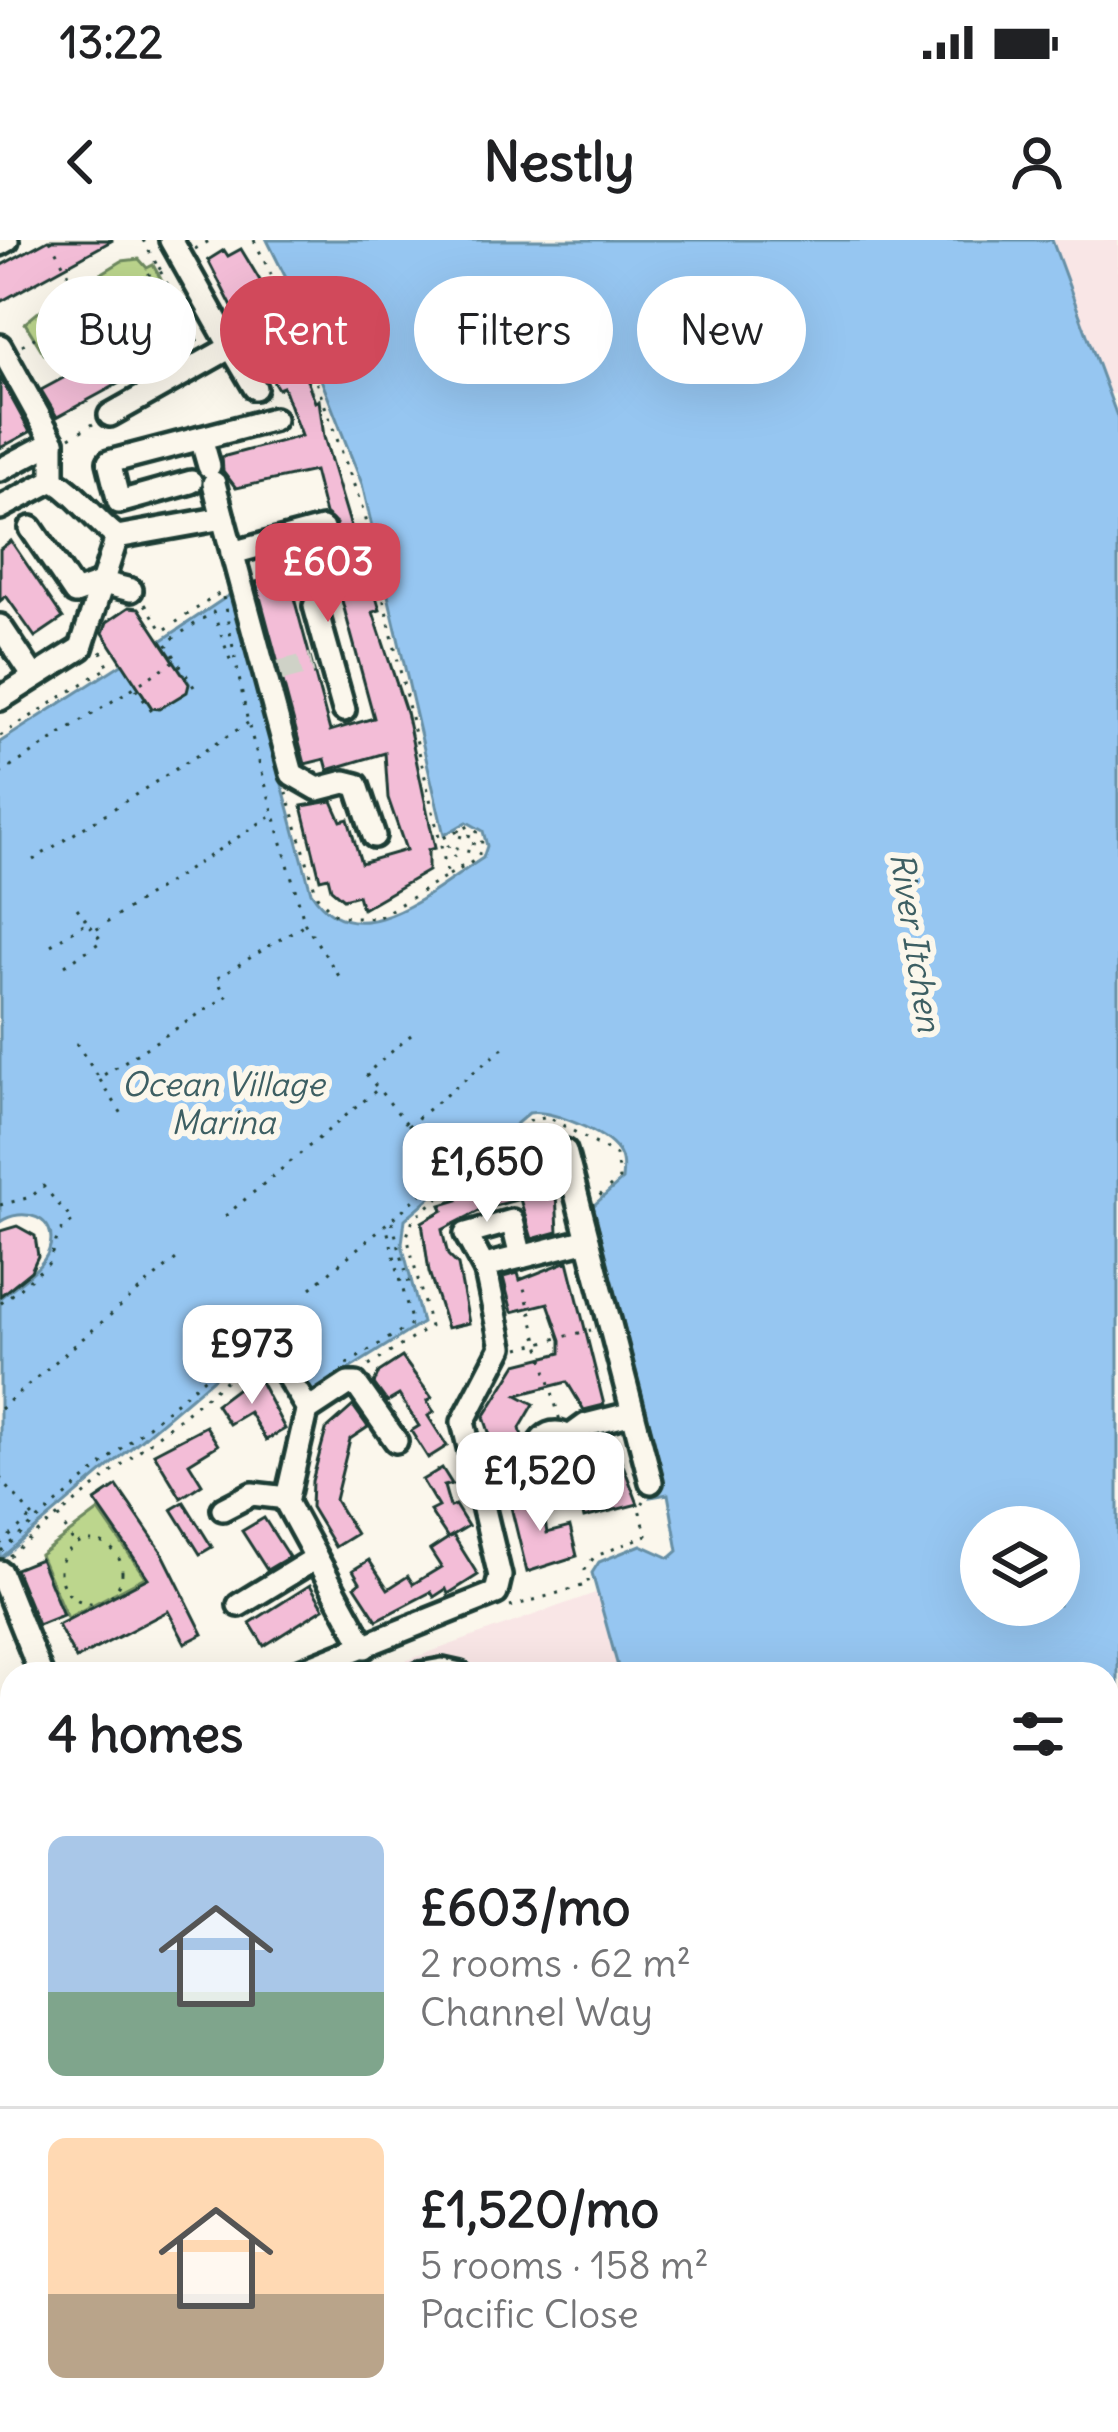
<!DOCTYPE html>
<meta charset="utf-8">
<style>
:root{--surface:#fff;--page:#f6f6f6;--text:#202124;--muted:#757577;--line:#e0e0e0;--accent:#d1495b}
body{margin:0;font-family:Delius,sans-serif;background:var(--page);color:var(--text);height:100vh;display:flex;flex-direction:column;font-size:45px;white-space:nowrap}
*{box-sizing:border-box;margin:0}
p{font-size:39px;color:var(--muted)}
.icon{flex:none;width:66px;height:66px;fill:none;stroke:currentColor;stroke-width:2;stroke-linecap:round;stroke-linejoin:round}
.map{position:relative;flex:1;overflow:hidden}
.sheet{position:absolute;left:0px;top:1422px;width:1119px;height:771px;display:flex;flex-direction:column;background:var(--surface);border-radius:36px 36px 0 0;box-shadow:0 12px 48px #0002}
.sheet>*{flex:none}
.banner{position:absolute;left:36px;top:36px;width:1047px;height:108px;display:flex;gap:24px}
.controls{position:absolute;left:960px;top:1266px;display:grid;gap:24px}
.controls a{display:grid;place-items:center;width:120px;height:120px;border-radius:50%;background:var(--surface);box-shadow:0 12px 48px #0002;font-size:60px}
.price{position:absolute;translate:-50% -102px;padding:0 27px;border-radius:24px;background:#fff;color:#222;font-size:39px;line-height:78px;filter:drop-shadow(0 3px 6px #0008)}
.price::after{content:'';position:absolute;left:50%;top:72px;width:36px;height:27px;margin-left:-18px;background:inherit;clip-path:polygon(0 0,100% 0,50% 100%)}
.price.selected{background:var(--accent);color:#fff}
ul{padding:0;list-style:none}
li{display:flex;align-items:center;gap:36px;height:300px;padding:0 48px}
li+li{border-top:3px solid var(--line)}
li span{display:grid;place-items:center;flex:none;width:336px;height:240px;border-radius:18px;color:#555}
li>.icon{margin-inline-start:auto}
span .icon{width:144px;height:144px;fill:#fffc;stroke-width:1}
li b{font-size:51px}
h2{display:flex;justify-content:space-between;align-items:center;height:144px;padding:0 48px;font-size:51px}
.tag{padding:0 42px;border-radius:54px;background:var(--surface);box-shadow:0 12px 48px #0002;font-size:42px;line-height:108px}
.tag.selected{background:var(--accent);color:#fff}
.status{display:flex;justify-content:space-between;align-items:center;height:84px;padding:0 60px;background:var(--surface);direction:ltr}
.status svg{height:33px;fill:currentColor}
header{display:flex;justify-content:space-between;align-items:center;height:156px;padding:0 48px;background:var(--surface);font-size:54px;font-weight:700}
.map>svg:first-child{display:block}
.built{fill:#f9e6e6}
.green{fill:#bcd68d;stroke:#6e8a60;stroke-width:3}
.water{fill:#96c6f1;stroke:#668fa5;stroke-width:3;fill-rule:evenodd}
.building{fill:#f3bdd7;stroke:#1f3d34;stroke-width:3;fill-rule:evenodd}
.lines{fill:none;stroke-linecap:round;stroke-linejoin:round}
.minor-tunnel{stroke:#cfd2c7;stroke-width:21;stroke-dasharray:21 10;stroke-linecap:butt}
.minor-casing{stroke:#1f3d34;stroke-width:30}
.path{stroke:#1f3d34;stroke-width:3;stroke-dasharray:3 9;stroke-linecap:butt}
.minor{stroke:#fbf7ec;stroke-width:21}
.labels{text-anchor:middle;stroke-width:12;stroke-linejoin:round;paint-order:stroke}
.water-label{font-size:33px;font-style:italic;fill:#3d5f63;stroke:#fbf7ec}
</style>
<div class="status"><b>13:22</b><svg viewBox="0 0 49 12"><path d="M0 12V9h3v3zM5 12V6h3v6zM10 12V3h3v9zM15 12V0h3v12zM26 1h20v11H26zM47 4h2v5h-2z"/></svg></div>
<header><svg class="icon" aria-label="back" viewBox="0 0 24 24"><path d="M15 5l-7 7 7 7"/></svg>Nestly<svg class="icon" aria-label="person" viewBox="0 0 24 24"><circle cx="12" cy="8" r="4"/><path d="M4 21q1-7 8-7t8 7"/></svg></header>
<div class="map">
<svg width="1118" height="2192" viewBox="0 0 1118 2192">
<rect width="100%" height="100%" fill="#fbf7ec"/>
<filter id="ink" filterUnits="userSpaceOnUse"><feTurbulence type="fractalNoise" baseFrequency=".00833" numOctaves="2"/><feDisplacementMap in="SourceGraphic" scale="24" xChannelSelector="R" yChannelSelector="G"/><feConvolveMatrix kernelMatrix="1 2 1 2 8 2 1 2 1" color-interpolation-filters="sRGB"/></filter>
<g filter="url(#ink)">
<!-- built -->
<g class="built">
<polygon points="1052,0 1118,0 1118,152 1108,156"/>
<polygon points="598,1352 620,1434 369,1434"/>
<polygon points="12,1546 12,2098 0,2098 0,1552"/>
<polygon points="402,2181 796,2181 799,2192 409,2192"/>
</g>
<!-- green -->
<g class="green">
<polygon points="139,19 147,28 153,25 162,41 143,70 61,113 44,114 25,83 53,60 77,65 93,56 99,35 122,21"/>
<polygon points="99,1271 145,1337 67,1378 40,1315"/>
</g>
<!-- water -->
<g class="water">
<path d="M267 0H1052L1118 179V2192H799L796 2181H1107V1434H620L592 1333 599 1322 641 1305 670 1318 678 1311 668 1254 651 1257 663 1236 593 966 622 940C623 929 624 920 618 911 605 892 550 869 529 873L405 979 402 1004 422 1083 311 1153C294 1125 286 1100 249 1108L0 1319V1058C15 1045 43 1029 49 1010 60 977 22 966 0 982V502L123 423 152 468 186 452 189 443 161 401 231 354 311 652C356 722 434 649 483 618L487 606 483 591 467 582 444 595 362 244 302 91 308 82ZM981 1287H1059V1365H981Z"/>
<polygon points="0,2098 12,2098 12,2181 402,2181 409,2192 0,2192"/>
</g>
<!-- building -->
<g class="building">
<polygon points="48,0 113,0 0,62 0,26"/>
<path d="M241 9 287 85 315 162 319 160 324 197 366 337 370 336 380 370 373 372 406 472 435 608 428 610V631L362 669 358 655 343 659 331 649 328 637 320 639 302 566 332 561 341 581 348 579 361 623 406 610 388 558 385 513 328 530 325 519 305 524 256 342 275 336 273 326 334 313 330 301 336 284 325 274 314 231 236 248 223 231 222 217 301 196 283 147 278 149 252 106 208 20 224 10 228 16ZM338 346 374 478 330 491 294 358Z"/>
<polygon points="182,74 197,101 57,177 41,150"/>
<polygon points="0,137 30,192 0,208"/>
<polygon points="11,301 63,378 35,397 6,356 0,361 0,309"/>
<polygon points="129,367 139,368 189,444 187,452 159,469 152,468 103,393 107,382"/>
<polygon points="543,915 556,953 558,992 532,999 520,959 483,969 442,990 448,1015 458,1025 469,1083 447,1088 429,1032 422,982 443,970 441,965 458,960 456,953 477,948 476,942 516,931 513,921"/>
<polygon points="17,986 35,996 38,1016 31,1031 0,1056 0,991"/>
<polygon points="568,1021 604,1165 584,1170 567,1142 517,1155 534,1164 520,1188 527,1218 501,1229 484,1177 517,1124 561,1113 561,1100 548,1063 512,1072 503,1037 518,1033 520,1040"/>
<polygon points="402,1117 432,1158 427,1161 434,1172 428,1176 447,1206 428,1218 411,1191 419,1186 399,1155 387,1162 374,1144 379,1132"/>
<polygon points="256,1134 285,1189 266,1200 249,1172 229,1184 216,1164"/>
<polygon points="353,1166 368,1187 350,1199 335,1260 356,1294 335,1307 311,1267 312,1241 326,1190"/>
<polygon points="206,1186 218,1205 189,1223 202,1244 181,1258 154,1213"/>
<polygon points="611,1194 638,1264 584,1278 576,1248 596,1243 585,1204"/>
<polygon points="442,1228 452,1244 444,1246 450,1267 455,1265 468,1286 448,1298 430,1271 438,1267 422,1240"/>
<polygon points="117,1246 162,1312 203,1394 185,1403 168,1371 76,1419 58,1385 148,1338 95,1261"/>
<polygon points="539,1247 547,1293 570,1287 577,1316 527,1332 511,1267 516,1266 513,1256"/>
<polygon points="184,1262 212,1307 200,1314 172,1269"/>
<polygon points="264,1278 289,1317 267,1330 242,1291"/>
<polygon points="453,1295 478,1335 448,1354 446,1349 434,1357 431,1352 377,1380 355,1346 360,1342 353,1330 369,1320 388,1349 408,1336 413,1344 441,1327 430,1310"/>
<polygon points="40,1319 63,1375 38,1385 15,1329"/>
<polygon points="310,1345 324,1368 264,1406 250,1383"/>
</g>
<g class="lines">
<!-- minor-tunnel -->
<polyline class="minor-tunnel" points="280,431 312,423"/>
<!-- minor casing -->
<g class="minor-casing">
<g id="minor">
<polyline points="0,4 7,0"/>
<polyline points="0,106 53,202 53,240"/>
<polyline points="231,107 255,148"/>
<polyline points="110,175 231,107 171,0"/>
<polyline points="201,198 209,226"/>
<polyline points="0,230 53,202"/>
<polyline points="191,242 119,262 109,222 274,179"/>
<polyline points="214,243 223,278"/>
<path d="M0 268 53 240C79 255 93 279 117 297L223 278 292 534 318 549 345 542 357 545 374 596"/>
<polyline points="31,288 75,353 103,343 131,350"/>
<polyline points="232,313 322,289"/>
<polyline points="315,366 344,470"/>
<polyline points="0,386 34,437"/>
<polyline points="0,459 81,408 117,297"/>
<polyline points="565,911 651,1242"/>
<polyline points="486,1031 466,994 512,981 521,1017"/>
<polyline points="278,1121 308,1169"/>
<circle cx="556" cy="1211" r="18"/>
<polyline points="568,1198 586,1185 633,1173"/>
<polyline points="479,1250 527,1237 544,1225"/>
<polyline points="223,1269 252,1254 287,1258"/>
<polyline points="0,1332 41,1434"/>
<polyline points="239,1365 316,1318"/>
<polyline points="365,1407 286,1262 307,1171 348,1144 356,1144 396,1201"/>
<polyline points="293,1434 496,1353 500,1336 463,1182 502,1107 486,1031 493,1024 588,1000"/>
<polyline points="420,1434 442,1430 460,1434"/>
<polyline points="0,1524 12,1518"/>
<polyline points="0,1565 12,1561"/>
<polyline points="0,1602 12,1600"/>
<polyline points="0,2055 12,2056"/>
<polyline points="370,2181 377,2192"/>
<polyline points="425,2181 433,2192"/>
</g>
</g>
<!-- path -->
<g class="path">
<polyline points="50,0 128,142"/>
<polyline points="143,0 200,103"/>
<polyline points="254,0 293,79 362,267 448,636 377,678 337,676 317,656 287,552"/>
<polyline points="195,9 211,0"/>
<polyline points="22,105 166,25"/>
<polyline points="0,191 8,205"/>
<polyline points="70,197 93,184"/>
<polyline points="223,357 248,483 305,684 339,736"/>
<polyline points="145,364 163,391 223,351"/>
<polyline points="194,447 166,403 213,372 232,425"/>
<polyline points="136,449 153,473"/>
<polyline points="0,496 109,427 101,411"/>
<polyline points="0,534 176,420"/>
<polyline points="457,590 475,598 471,612 457,609 461,595"/>
<polyline points="33,620 248,483"/>
<path d="M449 635C467 625 488 618 480 594L469 586 443 598 462 628"/>
<polyline points="77,668 86,680"/>
<polyline points="51,705 87,682 93,689"/>
<polyline points="65,725 102,701 94,691 272,575"/>
<polyline points="411,795 366,834 445,930"/>
<polyline points="76,803 99,838 227,756 216,739 303,685"/>
<polyline points="100,840 122,874"/>
<polyline points="408,886 503,808"/>
<polyline points="0,965 31,957 43,946 73,981 59,993 48,1024 0,1064"/>
<polyline points="225,976 378,849"/>
<polyline points="392,982 411,1050"/>
<polyline points="521,1037 560,1181"/>
<polyline points="311,1048 495,891"/>
<polyline points="519,1108 591,1090"/>
<polyline points="347,1124 412,1084 386,985"/>
<polyline points="369,1126 430,1087 407,996 413,979 530,881 548,877 616,915 619,939 598,957"/>
<polyline points="0,1169 182,1014"/>
<polyline points="0,1238 37,1282"/>
<polyline points="59,1277 75,1305"/>
<circle cx="91" cy="1332" r="31"/>
<polyline points="0,1304 31,1278"/>
<polyline points="1,1311 256,1094 284,1091 296,1112"/>
<polyline points="9,1316 262,1111"/>
<polyline points="510,1367 589,1344 585,1330 594,1317 647,1295 639,1269 644,1261"/>
</g>
<!-- minor -->
<use href="#minor" class="minor"/>
</g>
</g>
<g class="labels">
<!-- water labels -->
<g class="water-label">
<text transform="translate(916 702) rotate(81)" y="12">River Itchen</text>
<text x="223" y="856">Ocean Village<tspan x="223" dy="38">Marina</tspan></text>
</g>
</g>
</svg>
<div class="controls">
<a><svg class="icon" aria-label="layers" viewBox="0 0 24 24"><path d="M12 4l9 5-9 5-9-5zM3 14l9 5 9-5"/></svg></a>
</div>
<b class="price selected" style="left:328px;top:385px">£603</b>
<b class="price" style="left:487px;top:985px">£1,650</b>
<b class="price" style="left:252px;top:1167px">£973</b>
<b class="price" style="left:540px;top:1294px">£1,520</b>
<div class="banner">
<a class="tag">Buy</a>
<a class="tag selected">Rent</a>
<a class="tag">Filters</a>
<a class="tag">New</a>
</div>
<section class="sheet">
<h2>4 homes<svg class="icon" aria-label="filters" viewBox="0 0 24 24"><path d="M4 7h16M4 17h16"/><circle cx="9" cy="7" r="2"/><circle cx="15" cy="17" r="2"/></svg></h2>
<ul>
<li><span style="background:linear-gradient(#a9c7e8 65%,#7fa58c 0)"><svg class="icon" aria-label="home" viewBox="0 0 24 24"><path d="M3 11l9-7 9 7M6 9v11h12V9"/></svg></span><div><b>£603/mo</b><p>2 rooms · 62 m²</p><p>Channel Way</p></div></li>
<li><span style="background:linear-gradient(#ffd9b3 65%,#b9a48a 0)"><svg class="icon" aria-label="home" viewBox="0 0 24 24"><path d="M3 11l9-7 9 7M6 9v11h12V9"/></svg></span><div><b>£1,520/mo</b><p>5 rooms · 158 m²</p><p>Pacific Close</p></div></li>
</ul>
</section>
</div>
